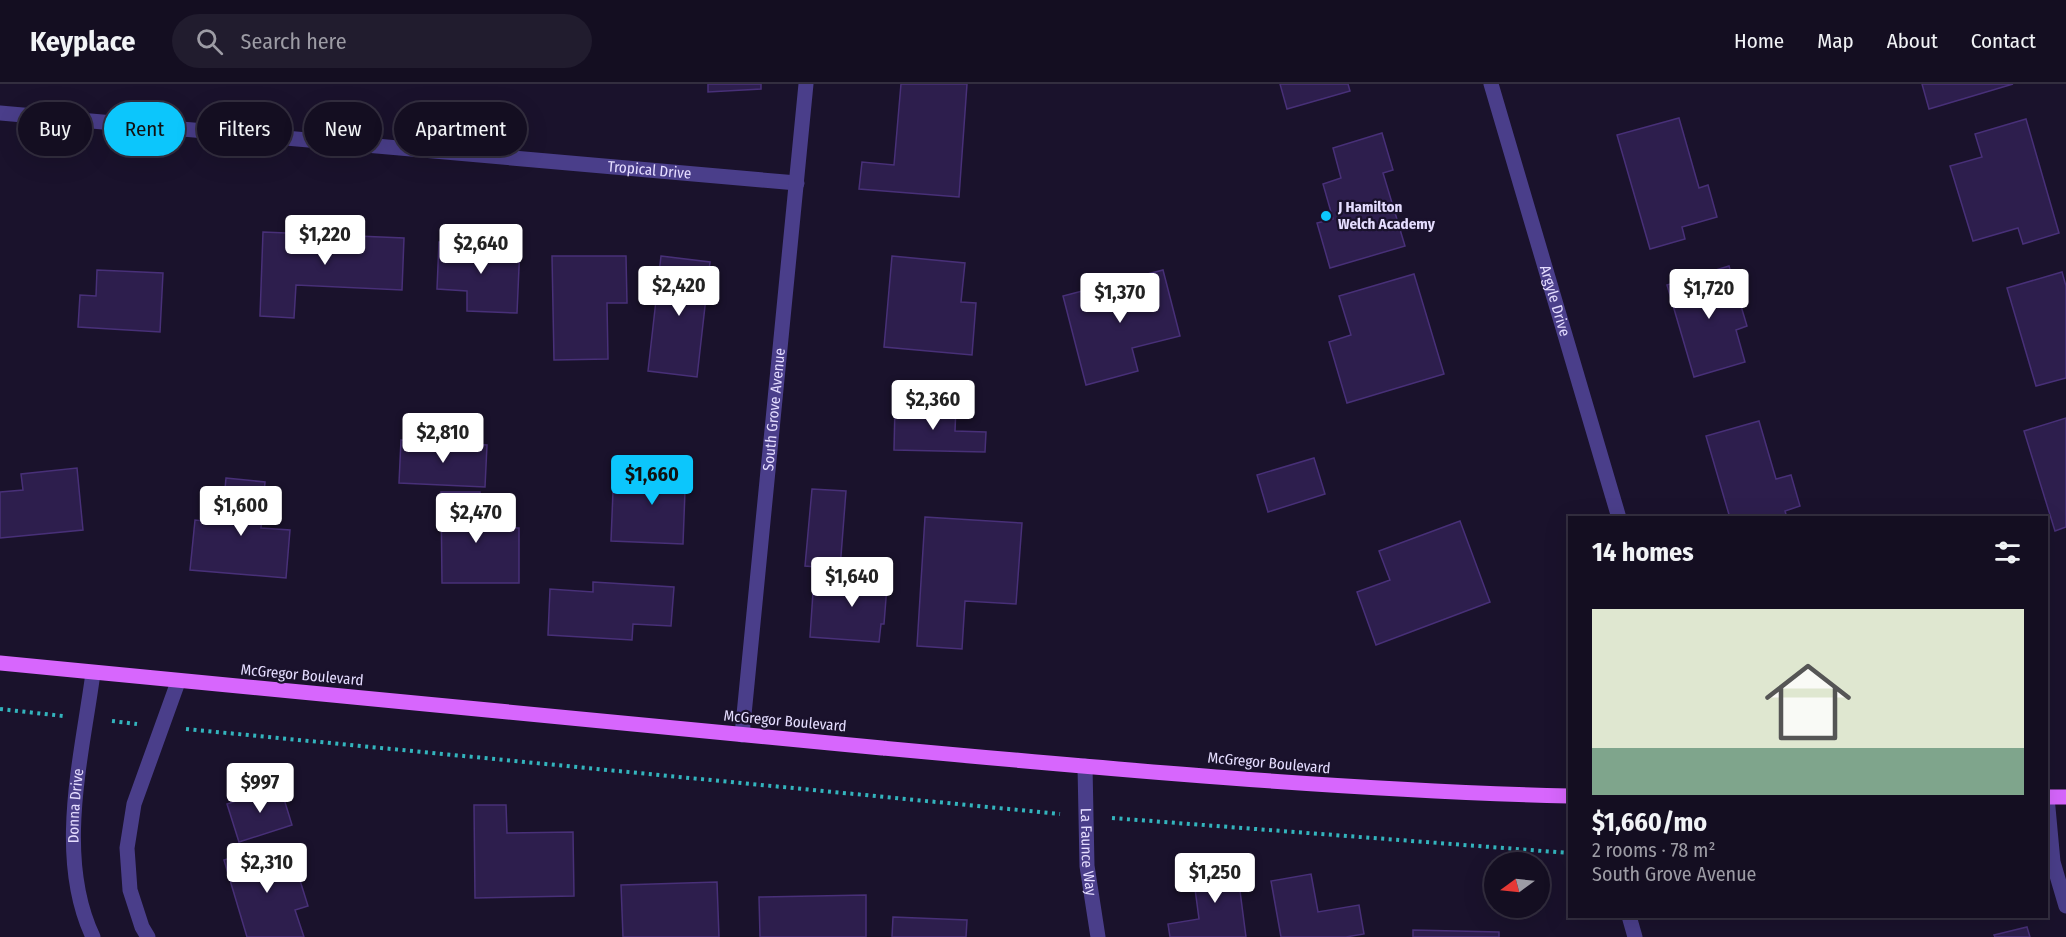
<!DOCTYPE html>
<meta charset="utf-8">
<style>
:root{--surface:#140e21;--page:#211c2e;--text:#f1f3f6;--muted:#9d9ca5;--line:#332e3f;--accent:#0cc6fc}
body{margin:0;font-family:"Fira Sans Condensed",sans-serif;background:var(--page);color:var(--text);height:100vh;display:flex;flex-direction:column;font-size:22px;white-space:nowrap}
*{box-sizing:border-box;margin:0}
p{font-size:20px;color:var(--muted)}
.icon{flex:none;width:33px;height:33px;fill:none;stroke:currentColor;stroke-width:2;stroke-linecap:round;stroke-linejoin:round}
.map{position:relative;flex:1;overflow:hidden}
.sheet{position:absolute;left:1568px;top:432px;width:480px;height:402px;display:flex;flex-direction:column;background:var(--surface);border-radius:0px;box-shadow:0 6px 24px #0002,0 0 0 2px var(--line)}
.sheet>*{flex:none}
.banner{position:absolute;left:18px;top:18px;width:570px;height:54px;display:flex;gap:12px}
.needle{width:39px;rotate:255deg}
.tools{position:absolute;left:1484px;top:768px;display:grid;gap:12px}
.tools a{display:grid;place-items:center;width:66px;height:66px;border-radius:50%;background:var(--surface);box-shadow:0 6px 24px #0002,0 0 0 2px var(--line);font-size:30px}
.price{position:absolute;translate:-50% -51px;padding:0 14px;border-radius:6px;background:#fff;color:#222;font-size:20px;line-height:39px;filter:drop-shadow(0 2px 3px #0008)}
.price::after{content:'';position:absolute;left:50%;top:36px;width:18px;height:14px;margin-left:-9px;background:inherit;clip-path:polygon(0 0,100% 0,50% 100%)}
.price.active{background:var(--accent);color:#111}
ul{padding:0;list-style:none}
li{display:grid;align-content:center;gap:12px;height:318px;padding:0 24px}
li+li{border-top:2px solid var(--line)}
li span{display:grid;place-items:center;height:186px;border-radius:0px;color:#555}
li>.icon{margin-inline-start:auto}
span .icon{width:108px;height:108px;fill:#fffc;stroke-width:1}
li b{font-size:26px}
h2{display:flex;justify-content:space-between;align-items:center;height:72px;padding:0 24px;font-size:26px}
.tag{padding:0 21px;border-radius:27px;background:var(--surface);box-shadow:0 6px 24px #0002,0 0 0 2px var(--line);font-size:21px;line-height:54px}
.tag.active{background:var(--accent);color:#111}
header{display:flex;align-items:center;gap:36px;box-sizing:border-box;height:84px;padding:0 30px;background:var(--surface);border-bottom:2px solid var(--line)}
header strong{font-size:28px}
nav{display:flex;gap:33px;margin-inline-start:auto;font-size:21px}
.search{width:420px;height:54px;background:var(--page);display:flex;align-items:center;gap:15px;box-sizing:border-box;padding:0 21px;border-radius:33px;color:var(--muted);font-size:22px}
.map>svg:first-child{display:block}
.building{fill:#2d1e4d;stroke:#483078;stroke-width:1.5}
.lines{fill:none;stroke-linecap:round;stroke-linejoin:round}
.path{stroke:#33b4bd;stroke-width:4;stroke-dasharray:3 4.5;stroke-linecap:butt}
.minor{stroke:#4a3e8a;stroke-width:15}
.major{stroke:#d766fd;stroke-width:15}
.poi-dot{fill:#0cc6fc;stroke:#1a122c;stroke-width:2}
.labels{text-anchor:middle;stroke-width:4.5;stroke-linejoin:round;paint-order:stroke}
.street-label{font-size:15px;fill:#e5ddff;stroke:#1a122c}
.poi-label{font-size:15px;font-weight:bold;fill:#e5ddff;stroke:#1a122c;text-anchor:start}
</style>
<header>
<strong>Keyplace</strong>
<div class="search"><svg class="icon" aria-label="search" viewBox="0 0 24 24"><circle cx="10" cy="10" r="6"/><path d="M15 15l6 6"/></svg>Search here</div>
<nav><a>Home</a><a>Map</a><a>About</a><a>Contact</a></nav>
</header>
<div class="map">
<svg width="2066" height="853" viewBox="0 0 2066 853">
<rect width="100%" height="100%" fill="#1a122c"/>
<!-- building -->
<g class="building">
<polygon points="708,0 761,0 761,5 708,8"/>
<polygon points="901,0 967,0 959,113 859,105 862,78 894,81"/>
<polygon points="1280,0 1348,0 1350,7 1287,25"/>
<polygon points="1922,0 2013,0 1929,25"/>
<polygon points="1679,34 1699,104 1708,101 1717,133 1682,143 1685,155 1650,165 1617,51"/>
<polygon points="2026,35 2059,149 2023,160 2018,144 1973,157 1950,82 1982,73 1975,50"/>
<polygon points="1382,49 1393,86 1383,89 1405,162 1330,184 1317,139 1333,135 1323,100 1341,94 1333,64"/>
<polygon points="263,148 404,154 402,206 296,201 294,234 260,232"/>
<polygon points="439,158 520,161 517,229 467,227 467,207 437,205"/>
<polygon points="552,172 626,172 627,219 607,219 608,275 554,276"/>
<polygon points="661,172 710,178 697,293 648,287"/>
<polygon points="892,172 965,179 961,218 976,219 972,271 884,263"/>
<polygon points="1729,182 1747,242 1736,246 1745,278 1694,293 1667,201"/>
<polygon points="97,186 163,189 160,248 78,243 80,211 96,212"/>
<polygon points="1163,186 1180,252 1132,264 1138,287 1086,301 1063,212"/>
<polygon points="2062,188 2066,202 2066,294 2036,302 2007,204"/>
<polygon points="1414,190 1444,290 1347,319 1329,258 1351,251 1339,212"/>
<polygon points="895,322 956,323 955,347 986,348 985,368 894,366"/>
<polygon points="2066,334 2066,443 2055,447 2024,347"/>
<polygon points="1759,337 1776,395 1791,391 1800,422 1785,427 1787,434 1730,434 1706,352"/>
<polygon points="401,356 487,361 485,403 399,399"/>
<polygon points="1314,374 1325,410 1268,428 1257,391"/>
<polygon points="637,378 686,380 683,460 611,457 613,407 636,408"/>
<polygon points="77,384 83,446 0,454 0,408 23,406 21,390"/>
<polygon points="226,394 265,398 261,444 290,446 286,494 190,486 195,436 222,439"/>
<polygon points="812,405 846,407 840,485 805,482"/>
<polygon points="441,408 480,408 481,443 519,444 519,499 442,499"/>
<polygon points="925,433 1022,439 1016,520 965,517 962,565 917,562"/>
<polygon points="1460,437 1490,518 1376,561 1357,508 1390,496 1379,467"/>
<polygon points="840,485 888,489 884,540 881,540 879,558 810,553 813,508 839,510"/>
<polygon points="593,498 674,503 671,542 633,540 632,556 548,551 550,505 593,508"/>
<polygon points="280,702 292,741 239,758 227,720"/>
<polygon points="474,721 506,721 507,749 573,748 574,812 475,814"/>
<polygon points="270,762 275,780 293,774 308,822 295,826 304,853 247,853 224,776"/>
<polygon points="1236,776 1246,853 1170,853 1168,840 1199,835 1192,782"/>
<polygon points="1311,790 1318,828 1359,821 1364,850 1346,853 1281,853 1271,797"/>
<polygon points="717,798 719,853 623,853 621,801"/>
<polygon points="866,811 866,853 760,853 759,813"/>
<polygon points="893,833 967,836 966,853 892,853"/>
<polygon points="2027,843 2030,853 1995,853 1994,851"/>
<polygon points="1413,846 1499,848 1499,853 1413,853"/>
</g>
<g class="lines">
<!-- path -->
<g class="path">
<polyline points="0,625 63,632"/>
<polyline points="112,637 137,640"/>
<polyline points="186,645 1060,730"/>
<polyline points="1112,734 1569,769"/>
</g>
<!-- minor -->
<g class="minor">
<path id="s1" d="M1491 0 1619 434"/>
<path id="s2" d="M0 29 797 99"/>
<path id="s3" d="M742 651 806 0"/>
<path id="s4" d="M1085 682 1087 782 1098 853"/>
<polyline points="2047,713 2053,778 2066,822"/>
<polyline points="1629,832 1635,853"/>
<path id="s5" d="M93 853C55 773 82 672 93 589"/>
<polyline points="148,853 142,843 130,806 127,764 134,720 178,598"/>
</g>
<!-- major -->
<g class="major">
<path d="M0 579C294 609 588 638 882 664 1111 685 1339 706 1569 712"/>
<polyline points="2046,713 2066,713"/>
</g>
</g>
<!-- markers -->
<circle class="poi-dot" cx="1326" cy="132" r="6"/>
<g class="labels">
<!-- street labels -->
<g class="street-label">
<text dy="5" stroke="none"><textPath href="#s2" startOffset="652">Tropical Drive</textPath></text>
<text dy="5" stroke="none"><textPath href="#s1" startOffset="226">Argyle Drive</textPath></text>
<text dy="5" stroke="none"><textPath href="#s3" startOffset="327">South Grove Avenue</textPath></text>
<text transform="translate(302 591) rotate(5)" y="5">McGregor Boulevard</text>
<text transform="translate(785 637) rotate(5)" y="5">McGregor Boulevard</text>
<text transform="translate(1269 679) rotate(5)" y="5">McGregor Boulevard</text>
<text dy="5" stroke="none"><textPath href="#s5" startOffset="134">Donna Drive</textPath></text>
<text dy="5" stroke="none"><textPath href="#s4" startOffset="86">La Faunce Way</textPath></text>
</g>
<!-- poi labels -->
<g class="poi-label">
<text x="1338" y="128">J Hamilton<tspan x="1338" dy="17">Welch Academy</tspan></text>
</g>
</g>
</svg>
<div class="tools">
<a><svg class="needle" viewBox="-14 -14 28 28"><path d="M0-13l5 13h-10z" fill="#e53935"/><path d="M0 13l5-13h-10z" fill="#9d9ca5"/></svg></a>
</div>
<b class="price" style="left:325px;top:182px">$1,220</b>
<b class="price" style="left:481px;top:191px">$2,640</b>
<b class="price" style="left:679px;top:233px">$2,420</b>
<b class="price" style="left:1709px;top:236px">$1,720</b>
<b class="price" style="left:1120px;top:240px">$1,370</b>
<b class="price" style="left:933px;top:347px">$2,360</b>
<b class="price" style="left:443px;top:380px">$2,810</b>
<b class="price active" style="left:652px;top:422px">$1,660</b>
<b class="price" style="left:241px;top:453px">$1,600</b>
<b class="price" style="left:476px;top:460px">$2,470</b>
<b class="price" style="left:852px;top:524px">$1,640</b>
<b class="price" style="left:260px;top:730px">$997</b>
<b class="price" style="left:267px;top:810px">$2,310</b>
<b class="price" style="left:1215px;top:820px">$1,250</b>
<div class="banner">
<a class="tag">Buy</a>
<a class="tag active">Rent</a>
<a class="tag">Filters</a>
<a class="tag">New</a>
<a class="tag">Apartment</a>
</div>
<section class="sheet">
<h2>14 homes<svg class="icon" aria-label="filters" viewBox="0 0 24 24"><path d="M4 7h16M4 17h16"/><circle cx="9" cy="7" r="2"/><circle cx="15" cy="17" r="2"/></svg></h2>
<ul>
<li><span style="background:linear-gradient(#dfe7d0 75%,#7fa58c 0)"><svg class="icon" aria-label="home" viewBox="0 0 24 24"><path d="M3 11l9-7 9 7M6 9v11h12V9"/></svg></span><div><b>$1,660/mo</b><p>2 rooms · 78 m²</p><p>South Grove Avenue</p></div></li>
</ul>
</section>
</div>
